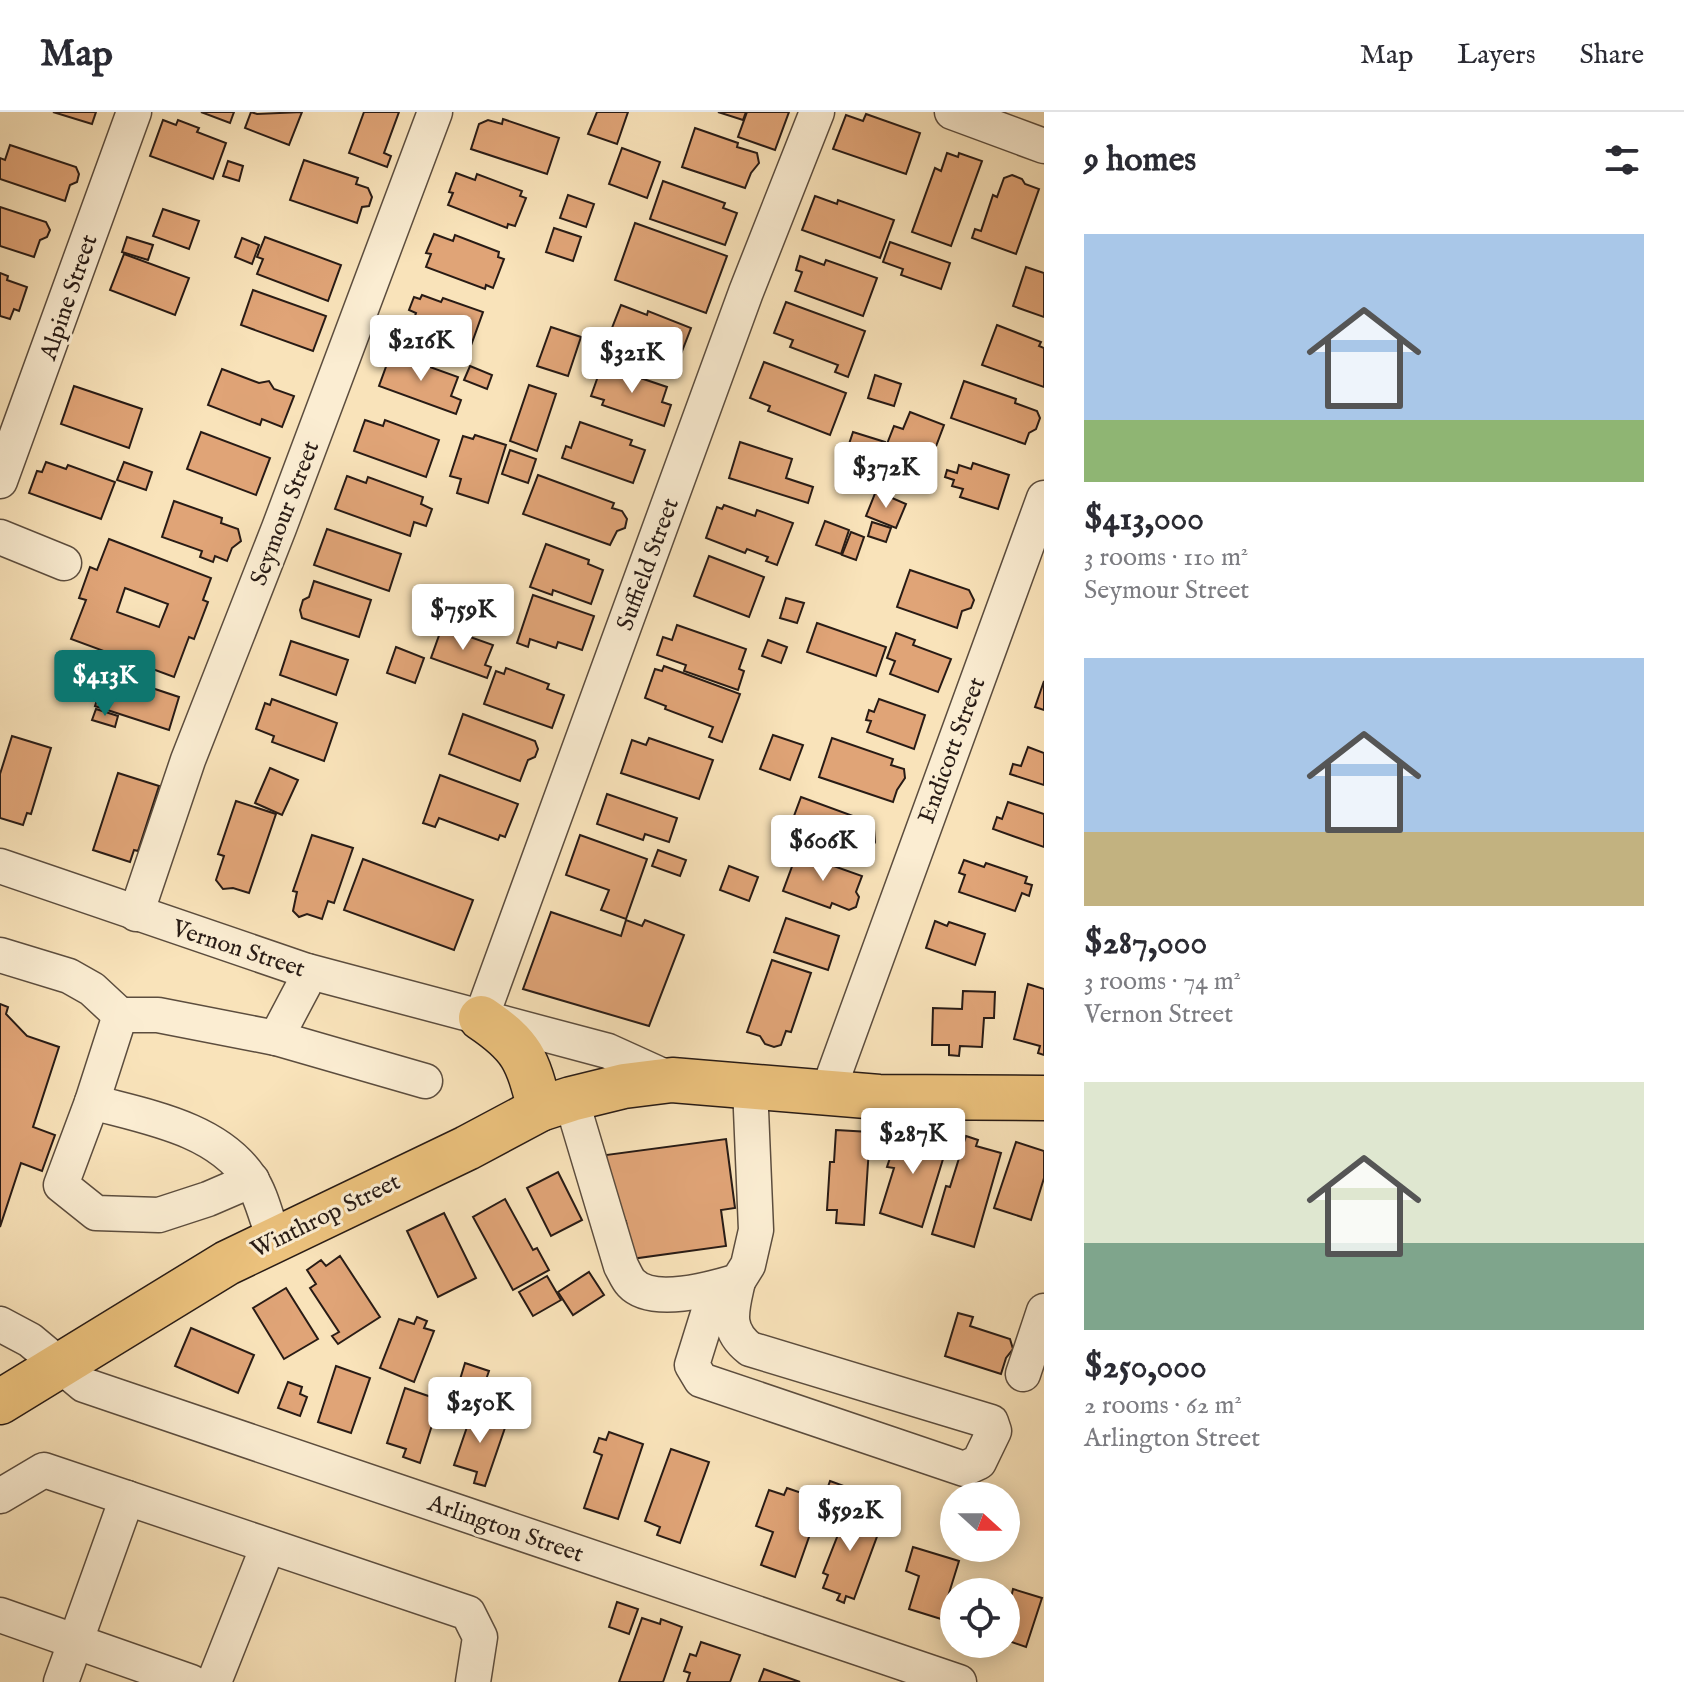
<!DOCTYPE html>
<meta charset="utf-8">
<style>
:root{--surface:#fff;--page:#f2f2f3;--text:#2b2b33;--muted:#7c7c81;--line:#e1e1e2;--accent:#0f766e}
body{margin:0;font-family:"IM FELL English",serif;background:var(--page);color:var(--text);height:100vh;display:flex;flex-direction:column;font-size:30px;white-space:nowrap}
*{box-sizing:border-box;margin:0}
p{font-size:26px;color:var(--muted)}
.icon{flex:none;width:44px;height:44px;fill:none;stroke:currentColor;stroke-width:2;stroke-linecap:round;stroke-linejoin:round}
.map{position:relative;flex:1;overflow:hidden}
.panel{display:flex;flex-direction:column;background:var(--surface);width:640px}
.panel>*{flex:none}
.needle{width:52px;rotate:111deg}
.tools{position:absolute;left:940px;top:1370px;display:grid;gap:16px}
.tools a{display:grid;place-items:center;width:80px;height:80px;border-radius:50%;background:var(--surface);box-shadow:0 4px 20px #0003;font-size:40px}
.price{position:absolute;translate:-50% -68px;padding:0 18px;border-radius:8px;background:#fff;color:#222;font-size:26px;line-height:52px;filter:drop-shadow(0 2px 4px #0008)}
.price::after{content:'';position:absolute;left:50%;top:48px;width:24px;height:18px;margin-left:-12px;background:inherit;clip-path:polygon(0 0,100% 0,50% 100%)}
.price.on{background:var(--accent);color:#fff}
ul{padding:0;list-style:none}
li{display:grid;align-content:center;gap:16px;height:424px;padding:0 40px}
li span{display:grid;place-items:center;height:248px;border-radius:0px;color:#555}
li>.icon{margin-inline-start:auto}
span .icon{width:144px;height:144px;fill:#fffc;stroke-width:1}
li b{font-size:34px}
h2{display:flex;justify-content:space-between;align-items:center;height:96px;padding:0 40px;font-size:34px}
header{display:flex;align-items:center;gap:48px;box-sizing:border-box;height:112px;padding:0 40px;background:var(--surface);border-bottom:2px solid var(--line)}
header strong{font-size:38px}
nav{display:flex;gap:44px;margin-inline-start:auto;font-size:28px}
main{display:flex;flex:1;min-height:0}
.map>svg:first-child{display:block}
.building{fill:#e0a477;stroke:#281b15;stroke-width:2;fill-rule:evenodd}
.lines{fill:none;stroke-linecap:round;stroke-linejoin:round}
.minor-casing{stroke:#5c4d3e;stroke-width:37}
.major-casing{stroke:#281b15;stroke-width:47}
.minor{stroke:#fbedd2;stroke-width:34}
.major{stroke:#ecc27d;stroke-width:44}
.labels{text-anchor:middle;stroke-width:6;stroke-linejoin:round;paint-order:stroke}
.street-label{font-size:24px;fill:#281b15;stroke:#fbedd2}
</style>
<header>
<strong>Map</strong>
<nav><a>Map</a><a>Layers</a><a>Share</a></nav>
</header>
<main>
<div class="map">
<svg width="1044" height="1570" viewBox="0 0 1044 1570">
<rect width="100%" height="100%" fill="#f9e3ba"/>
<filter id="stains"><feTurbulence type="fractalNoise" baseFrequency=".0025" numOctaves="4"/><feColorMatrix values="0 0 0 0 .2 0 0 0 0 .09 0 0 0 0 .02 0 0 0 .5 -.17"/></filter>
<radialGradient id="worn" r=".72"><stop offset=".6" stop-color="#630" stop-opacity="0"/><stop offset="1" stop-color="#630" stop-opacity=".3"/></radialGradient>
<!-- building -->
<g class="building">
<polygon points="53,0 96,0 92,12"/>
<polygon points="201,0 234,0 230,11"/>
<polygon points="251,0 257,2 302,0 289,33 245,16"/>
<polygon points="364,0 399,0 384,41 391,44 387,55 349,41"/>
<polygon points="597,0 628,0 617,32 588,22"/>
<polygon points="718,0 746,0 743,8"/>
<polygon points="747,0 789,0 775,38 738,25"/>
<polygon points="866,2 920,21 906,62 833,37 846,3 863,9"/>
<polygon points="503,7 559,26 547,62 471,37 479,12 488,8 502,12"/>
<polygon points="163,8 176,13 178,8 199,16 197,20 226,31 213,67 150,44"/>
<polygon points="695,16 738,31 737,35 757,41 759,51 751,61 745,76 682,55"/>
<polygon points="10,33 76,55 79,62 77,70 70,73 65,89 0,67 0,46 5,48"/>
<polygon points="622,36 660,50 647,86 609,72"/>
<polygon points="947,41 958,45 959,41 982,49 951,134 912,120 935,56 941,59"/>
<polygon points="304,48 358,66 356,72 368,76 372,85 369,94 362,95 357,111 290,88"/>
<polygon points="228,49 243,54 239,69 223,64"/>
<polygon points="456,61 475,68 477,62 522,79 520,84 526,86 515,114 508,112 507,116 448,93 453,81 449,80"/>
<polygon points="1012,63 1022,67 1025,72 1039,77 1016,142 972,126 975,117 981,119 993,83 997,85 1004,66"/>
<polygon points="663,69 725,91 723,96 737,101 725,133 650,107"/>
<polygon points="568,83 594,92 586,115 560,106"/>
<polygon points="815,84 837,92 838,88 894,108 880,146 802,118"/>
<polygon points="0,95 46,110 50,118 47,125 40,128 34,145 0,134"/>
<polygon points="163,97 199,109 189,137 153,124"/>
<polygon points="635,111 727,144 706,201 615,168"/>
<polygon points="554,116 581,125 573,149 546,140"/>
<polygon points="434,122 453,129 455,123 499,140 498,145 504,147 493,176 486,173 485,177 426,155 431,142 426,141"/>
<polygon points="127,125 153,133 148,148 122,140"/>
<polygon points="265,125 341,153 328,189 257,162 263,147 257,145"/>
<polygon points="242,126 259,133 252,152 235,145"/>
<polygon points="890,130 950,151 941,177 901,163 903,157 883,150"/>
<polygon points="124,142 189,166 175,203 110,178"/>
<polygon points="800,144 824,153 826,148 877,166 863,204 795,179 802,160 796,158"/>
<polygon points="1026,155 1044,161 1044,205 1013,194"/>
<polygon points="0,161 8,164 7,168 27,175 19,199 14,197 10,207 0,204"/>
<polygon points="253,178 326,204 313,239 241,213"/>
<polygon points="422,183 441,190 443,186 483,200 469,239 410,218 416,201 409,198 414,185 420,187"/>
<polygon points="786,190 865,219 848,265 835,260 838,253 790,235 793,228 774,221"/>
<polygon points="621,193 647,203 648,199 691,216 679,247 610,221"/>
<polygon points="997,213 1041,230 1039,234 1044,236 1044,275 982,253"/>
<polygon points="551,215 581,225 568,264 537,254"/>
<polygon points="391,241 458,265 451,284 461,288 456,302 379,274"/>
<polygon points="764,250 846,281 830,323 768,299 770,294 750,286"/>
<polygon points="602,253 667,275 662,290 671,293 664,314 602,293 604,288 591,284"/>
<polygon points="470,254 492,263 487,277 464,268"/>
<polygon points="222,257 259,271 269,269 274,277 294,284 282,315 262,307 260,313 208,293"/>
<polygon points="875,263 901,272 894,294 868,286"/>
<polygon points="964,269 1016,287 1015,291 1037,299 1040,306 1036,317 1029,321 1025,332 951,306"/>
<polygon points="529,273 556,282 537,339 510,329"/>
<polygon points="74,274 142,297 129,336 61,312"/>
<polygon points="910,300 944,313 924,366 890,353 897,336 887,332 894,314 903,317"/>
<polygon points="365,308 383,314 385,308 439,328 426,365 354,339"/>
<polygon points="580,310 632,328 630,333 645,338 633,371 562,346 566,334 571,336"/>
<polygon points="201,320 270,346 256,383 187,357"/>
<polygon points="853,320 885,330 876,358 844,347"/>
<polygon points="475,323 506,333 488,391 457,381 461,367 450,364 463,324 473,327"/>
<polygon points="740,330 792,347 786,366 813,375 808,391 729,366"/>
<polygon points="510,338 536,347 528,371 502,362"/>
<polygon points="46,350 66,357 68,353 115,370 101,407 29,381 37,359 42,360"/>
<polygon points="124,350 152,360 146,378 117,368"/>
<polygon points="973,351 1009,363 998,397 960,385 963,377 952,374 954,368 945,365 947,358 957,361 959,353 971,357"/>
<polygon points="538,363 614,391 612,396 622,399 627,407 625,416 617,419 610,433 523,402"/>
<polygon points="347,364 366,371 368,365 423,385 421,392 432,397 426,414 414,410 410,424 335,397"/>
<polygon points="876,379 906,392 896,416 866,404"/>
<polygon points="174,389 222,406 221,411 238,417 241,429 232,436 227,449 215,444 213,450 200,445 202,439 162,425"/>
<polygon points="724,393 755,404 757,398 793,411 777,453 766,449 768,445 747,437 745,441 706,426 717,395 722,397"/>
<polygon points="825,409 849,418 841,442 816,433"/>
<polygon points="872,410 891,416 886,430 868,424"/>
<polygon points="327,417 401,442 389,479 314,453"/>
<polygon points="851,420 864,425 856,448 842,443"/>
<path d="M109 427 211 466 203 488 208 490 194 527 189 525 174 565 71 527 86 488 79 486 90 455 97 458ZM125 476 168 492 159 515 117 500Z"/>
<polygon points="546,432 589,448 588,452 603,458 591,492 553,478 552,483 530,475"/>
<polygon points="709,444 764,465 749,505 694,484"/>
<polygon points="910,458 969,478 974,488 971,496 962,499 957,516 897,495"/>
<polygon points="314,469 371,488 359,525 302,506 300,498 303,488 309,485"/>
<polygon points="533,483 594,504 582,538 558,530 556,536 530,527 528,535 517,531"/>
<polygon points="786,486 804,491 797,511 780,506"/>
<polygon points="817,511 886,535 876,564 807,540"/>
<polygon points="677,513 746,537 739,557 744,559 738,578 684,559 686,553 657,543 663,525 672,528"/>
<polygon points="442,515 493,533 485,553 491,555 487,566 431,546"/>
<polygon points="896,521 915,528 913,533 951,547 938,580 890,562 895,549 887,546"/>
<polygon points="768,528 787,535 781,551 762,544"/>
<polygon points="291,529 348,548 336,583 280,563"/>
<polygon points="396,535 424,546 415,571 387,561"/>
<polygon points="664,554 740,582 722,630 709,625 713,615 665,597 666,594 645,586 655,557 662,559"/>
<polygon points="506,556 549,572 547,577 564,583 552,616 484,592 496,559 504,562"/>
<polygon points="126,560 145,566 143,573 179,585 169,618 95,594 105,563 123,569"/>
<polygon points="1044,569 1044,598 1035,595"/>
<polygon points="272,587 337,611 324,649 272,630 274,624 256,617 265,591 270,593"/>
<polygon points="879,587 925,603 914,637 867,620 871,609 866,608 869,598 874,600"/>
<polygon points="96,597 118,604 115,615 92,608"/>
<polygon points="463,602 535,629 538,637 535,645 528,648 520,669 449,642"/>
<polygon points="773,623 803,633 790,668 760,657"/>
<polygon points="12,624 51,636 31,702 27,701 23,713 0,706 0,662"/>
<polygon points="649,626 713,648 699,687 621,661 632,628 646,633"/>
<polygon points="832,626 893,647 891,653 904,657 905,666 897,678 893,690 819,665"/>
<polygon points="1028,635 1044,641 1044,673 1010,662 1013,652 1021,654"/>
<polygon points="270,656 298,668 282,703 255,691"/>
<polygon points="118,661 159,674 138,739 134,738 130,750 93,738"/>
<polygon points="440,663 518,692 505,725 500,723 498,728 439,706 435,715 423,711"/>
<polygon points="607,682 677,706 669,730 645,722 643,728 597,712"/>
<polygon points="801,685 864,708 862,713 874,717 875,730 865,751 787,723"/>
<polygon points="236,689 276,702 249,781 233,776 223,777 216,768 224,744 218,742"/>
<polygon points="1008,690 1044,702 1044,735 993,717 997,705 1002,707"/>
<polygon points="312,723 353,736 334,791 328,789 322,807 307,802 299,805 293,799 297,780 293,779"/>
<polygon points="580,723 647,747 626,807 601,798 609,778 566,763"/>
<polygon points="658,738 686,748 680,764 652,754"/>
<polygon points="797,741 862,764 856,780 859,785 856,795 849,798 832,791 830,796 783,779"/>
<polygon points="363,747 473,788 454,838 344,798"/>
<polygon points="964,748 984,755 986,751 1027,765 1025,771 1032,773 1029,784 1022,781 1015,799 959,780 965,763 959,761"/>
<polygon points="729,754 758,765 749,789 720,778"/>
<polygon points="551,800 621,824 626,808 642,814 645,808 684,823 649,914 523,877"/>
<polygon points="786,806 839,824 828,858 774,840"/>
<polygon points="935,809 947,814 949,810 985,822 975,853 926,836"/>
<polygon points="772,848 811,861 791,920 786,919 781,933 774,935 765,932 760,924 747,920"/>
<polygon points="1028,872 1044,877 1044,943 1038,941 1040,934 1014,927"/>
<polygon points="963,879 995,880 994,906 984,906 982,935 960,934 959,944 949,943 949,933 932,933 933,896 962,897"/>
<polygon points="0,892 8,895 6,902 27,924 59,935 33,1015 55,1023 42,1059 21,1051 0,1115"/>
<polygon points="921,1016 945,1023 938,1045 943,1047 922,1115 880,1101 894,1056 887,1055 893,1037 898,1038 905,1017 919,1021"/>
<polygon points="836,1018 870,1020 864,1113 836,1111 837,1098 827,1098 830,1050 834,1050"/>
<polygon points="966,1024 978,1028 976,1034 1001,1041 974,1135 932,1122 946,1074 950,1075"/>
<polygon points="726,1027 735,1096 721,1098 726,1134 631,1147 626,1109 615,1110 606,1043"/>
<polygon points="1016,1030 1044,1039 1044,1066 1031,1108 994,1096"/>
<polygon points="558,1060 582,1108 551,1124 527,1076"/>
<polygon points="505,1087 533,1138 537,1136 549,1158 513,1178 473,1105"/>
<polygon points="444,1101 476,1166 438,1185 407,1119"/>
<polygon points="340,1144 380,1205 338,1232 332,1224 339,1220 310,1176 316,1172 307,1158 321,1148 326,1154"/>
<polygon points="589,1160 604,1183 573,1203 558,1180"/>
<polygon points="547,1164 561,1188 533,1204 519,1180"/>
<polygon points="286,1176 318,1227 284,1247 253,1196"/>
<polygon points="958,1201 973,1205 970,1214 1010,1227 1013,1237 1006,1246 1001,1262 945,1244"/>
<polygon points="417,1205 427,1209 424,1216 434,1219 414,1270 380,1256 399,1207 414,1212"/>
<polygon points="191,1216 254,1243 238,1281 175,1254"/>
<polygon points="465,1251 489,1259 481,1282 458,1274"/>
<polygon points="336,1254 370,1266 351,1321 318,1310"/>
<polygon points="288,1270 302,1275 300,1282 307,1285 300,1304 278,1296"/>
<polygon points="405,1276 440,1288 420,1351 403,1345 406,1337 387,1331"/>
<polygon points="472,1299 507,1310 485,1374 474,1371 477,1360 454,1353 467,1315 460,1313 463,1304 469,1306"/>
<polygon points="609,1320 643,1332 618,1407 584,1396 602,1343 594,1340 599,1326 606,1328"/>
<polygon points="671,1337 709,1350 680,1431 657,1423 660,1415 645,1409"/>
<polygon points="830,1369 844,1374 835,1397 822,1392"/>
<polygon points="787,1376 822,1388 795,1465 761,1453 773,1420 756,1414 769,1378 784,1383"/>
<polygon points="845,1398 882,1411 854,1487 846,1484 844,1491 837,1488 840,1482 823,1476 828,1463 823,1461 839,1420 832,1417 838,1401 843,1403"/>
<polygon points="913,1435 959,1449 941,1507 909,1497 919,1464 906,1459"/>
<polygon points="1013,1477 1042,1486 1026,1535 1006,1528 1006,1484 1011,1486"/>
<polygon points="617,1490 638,1497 629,1522 609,1515"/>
<polygon points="642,1506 660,1512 661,1507 682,1515 663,1570 619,1570"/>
<polygon points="701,1530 740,1543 730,1570 687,1570 690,1561 684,1559 690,1542 696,1544"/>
<polygon points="764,1557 800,1570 759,1570"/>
</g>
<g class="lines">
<!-- minor casing -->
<g class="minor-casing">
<g id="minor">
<polyline points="952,0 1044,34"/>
<polyline points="0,369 134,0"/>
<polyline points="0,425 64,451"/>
<polyline points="0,754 307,859 608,939 672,968"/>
<polyline points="136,802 188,648 279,416 435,0"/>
<polyline points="0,843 69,864 92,877 120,903"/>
<polyline points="481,906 746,180 817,0"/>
<polyline points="276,926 425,969"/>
<polyline points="827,982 1044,386"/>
<path d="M571 987 621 1154C624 1159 627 1167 631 1171 652 1194 712 1177 738 1169L748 1153 756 1118 750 974"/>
<polyline points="92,990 61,1073 96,1101 159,1103 208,1087 252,1068"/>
<path d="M275 1129C267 1110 262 1083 250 1066 216 1016 147 1005 92 990L120 903H158L276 926 304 873 307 859"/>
<path d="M716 1176 692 1253 701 1268 964 1357 979 1350 994 1319 991 1310 750 1237C724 1217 732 1197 738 1169"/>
<polyline points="0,1212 30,1228 84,1273 959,1570"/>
<polyline points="1023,1262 1044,1199"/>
<polyline points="0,1384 44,1358 468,1501 480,1525 473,1570"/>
<polyline points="0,1503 191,1570"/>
<polyline points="61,1570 127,1386"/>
<polyline points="214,1570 268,1434"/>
</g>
</g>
<!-- major casing -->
<g class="major-casing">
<g id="major">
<path d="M481 906C524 935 527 948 540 997"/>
<polyline points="0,1290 227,1151 467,1036 540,997 571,987 624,974 672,968 879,985 1044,986"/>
</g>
</g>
<!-- minor -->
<use href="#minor" class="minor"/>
<!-- major -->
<use href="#major" class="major"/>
</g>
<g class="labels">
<!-- street labels -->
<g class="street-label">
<text transform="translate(68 185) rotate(-71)" y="8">Alpine Street</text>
<text transform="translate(284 401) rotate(-69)" y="8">Seymour Street</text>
<text transform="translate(647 452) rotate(-70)" y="8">Suffield Street</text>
<text transform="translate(951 638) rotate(-70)" y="8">Endicott Street</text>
<text transform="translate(239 836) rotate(18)" y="8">Vernon Street</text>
<text transform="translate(325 1103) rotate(-26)" y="8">Winthrop Street</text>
<text transform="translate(506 1416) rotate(19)" y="8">Arlington Street</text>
</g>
</g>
<rect width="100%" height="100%" filter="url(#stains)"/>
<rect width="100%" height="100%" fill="url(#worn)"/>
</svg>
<div class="tools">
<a><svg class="needle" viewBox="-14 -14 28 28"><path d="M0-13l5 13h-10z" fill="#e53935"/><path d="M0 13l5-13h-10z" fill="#7c7c81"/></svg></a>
<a><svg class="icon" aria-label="locate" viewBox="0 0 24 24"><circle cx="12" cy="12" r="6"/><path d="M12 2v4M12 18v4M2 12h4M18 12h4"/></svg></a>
</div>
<b class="price" style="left:421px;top:271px">$216K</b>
<b class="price" style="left:632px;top:283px">$321K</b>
<b class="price" style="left:886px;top:398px">$372K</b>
<b class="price" style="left:463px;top:540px">$759K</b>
<b class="price on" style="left:105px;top:606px">$413K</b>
<b class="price" style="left:823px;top:771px">$606K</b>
<b class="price" style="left:913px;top:1064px">$287K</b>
<b class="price" style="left:480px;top:1333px">$250K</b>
<b class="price" style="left:850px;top:1441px">$592K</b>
</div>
<section class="panel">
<h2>9 homes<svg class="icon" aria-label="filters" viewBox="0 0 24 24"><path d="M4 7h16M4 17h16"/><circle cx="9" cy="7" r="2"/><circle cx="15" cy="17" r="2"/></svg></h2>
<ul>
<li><span style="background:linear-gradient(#a9c7e8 75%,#8fb573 0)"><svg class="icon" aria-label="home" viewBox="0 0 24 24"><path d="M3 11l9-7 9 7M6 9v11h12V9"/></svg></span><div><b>$413,000</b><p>3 rooms · 110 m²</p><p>Seymour Street</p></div></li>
<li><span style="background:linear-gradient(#a9c7e8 70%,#c2b280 0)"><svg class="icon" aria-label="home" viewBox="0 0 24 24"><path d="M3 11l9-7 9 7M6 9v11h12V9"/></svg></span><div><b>$287,000</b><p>3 rooms · 74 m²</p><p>Vernon Street</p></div></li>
<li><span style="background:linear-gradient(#dfe7d0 65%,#7fa58c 0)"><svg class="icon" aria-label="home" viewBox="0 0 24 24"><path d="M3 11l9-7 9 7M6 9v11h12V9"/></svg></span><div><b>$250,000</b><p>2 rooms · 62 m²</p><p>Arlington Street</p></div></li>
</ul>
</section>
</main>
